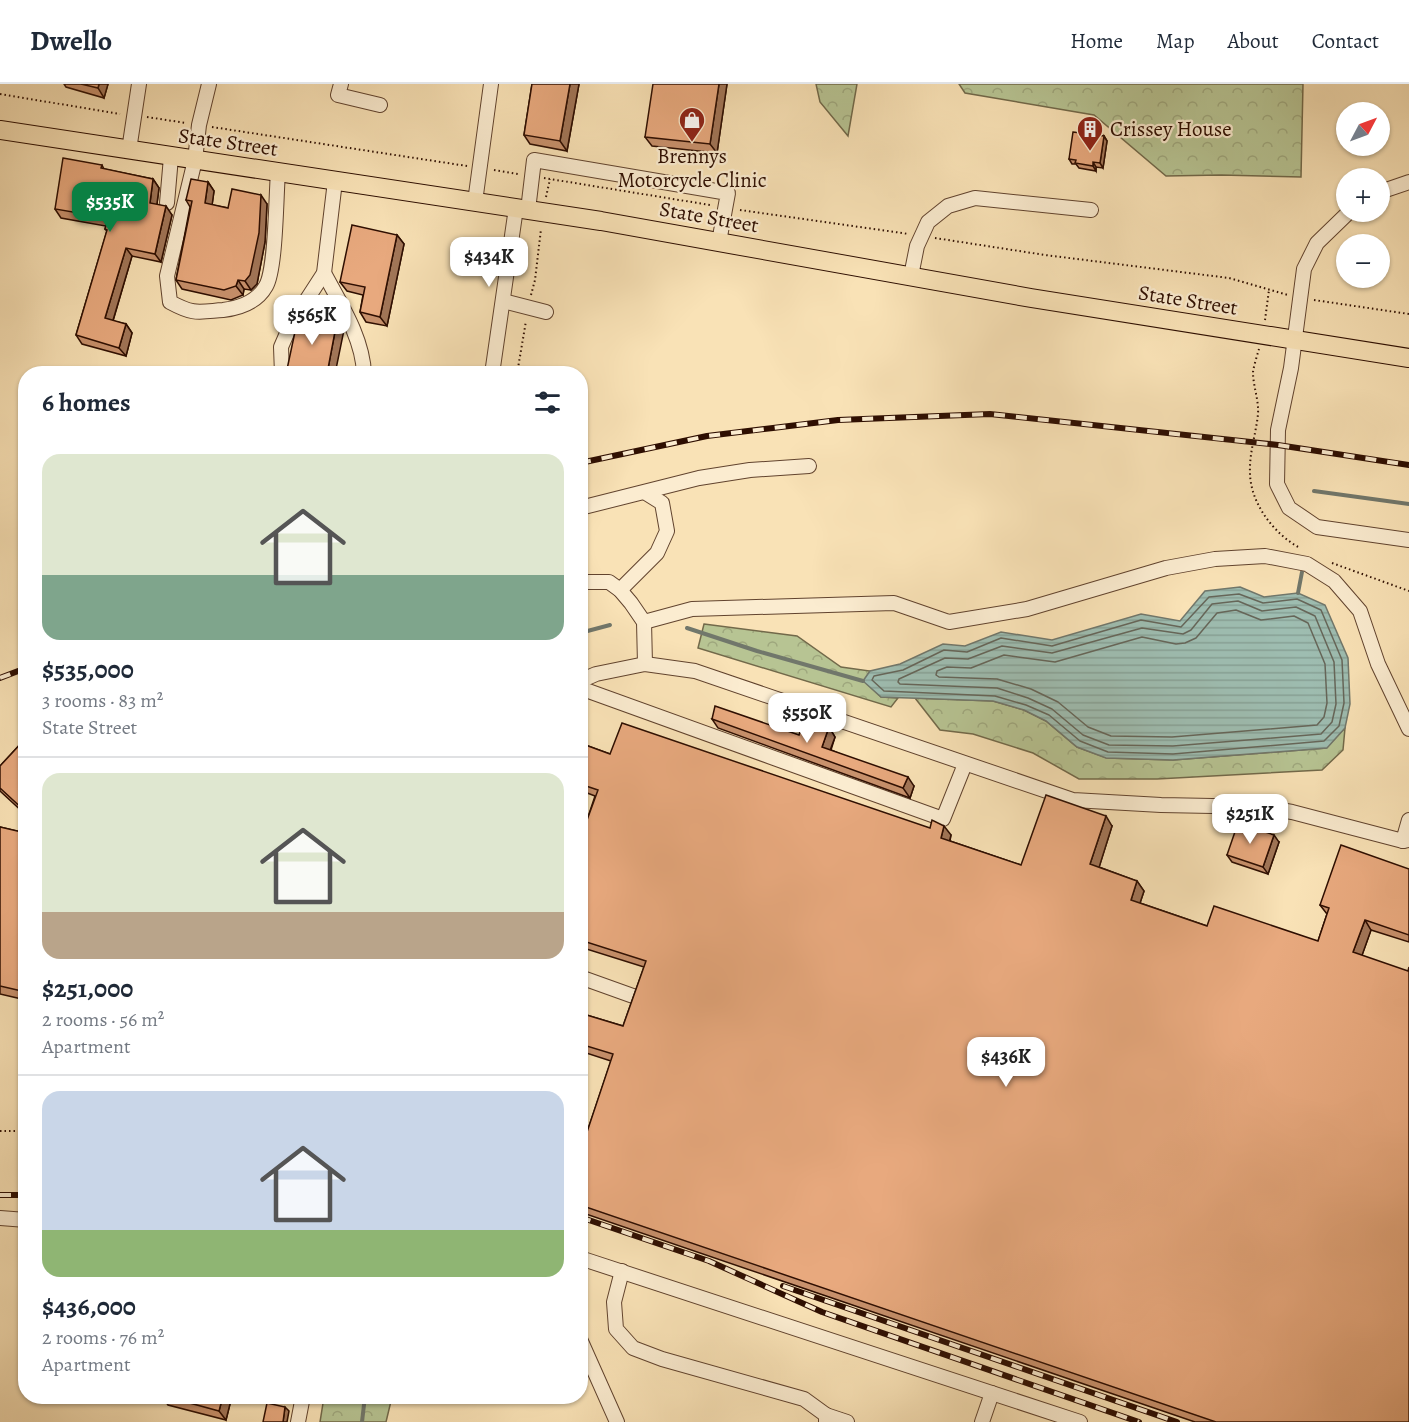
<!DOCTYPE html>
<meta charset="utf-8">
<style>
:root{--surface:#fff;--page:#f6f6f7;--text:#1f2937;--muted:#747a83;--line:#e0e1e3;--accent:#0b8043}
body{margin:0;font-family:Alegreya,serif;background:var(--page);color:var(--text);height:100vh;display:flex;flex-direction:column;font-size:22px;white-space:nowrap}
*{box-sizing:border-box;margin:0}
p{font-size:20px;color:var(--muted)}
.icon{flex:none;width:33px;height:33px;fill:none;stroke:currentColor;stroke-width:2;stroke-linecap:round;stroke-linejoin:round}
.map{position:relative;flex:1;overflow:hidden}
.side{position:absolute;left:18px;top:282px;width:570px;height:1038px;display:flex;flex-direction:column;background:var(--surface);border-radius:24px;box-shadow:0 2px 4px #0004}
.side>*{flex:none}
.needle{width:39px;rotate:49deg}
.controls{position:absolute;left:1336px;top:18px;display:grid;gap:12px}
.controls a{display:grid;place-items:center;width:54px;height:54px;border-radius:50%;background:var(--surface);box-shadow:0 2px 4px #0004;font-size:30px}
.price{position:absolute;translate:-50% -51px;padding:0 14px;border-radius:12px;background:#fff;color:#222;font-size:20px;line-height:39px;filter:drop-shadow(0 2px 3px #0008)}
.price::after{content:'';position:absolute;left:50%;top:36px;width:18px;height:14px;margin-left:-9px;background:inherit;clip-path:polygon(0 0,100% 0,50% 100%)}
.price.current{background:var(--accent);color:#fff}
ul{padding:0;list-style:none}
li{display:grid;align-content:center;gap:12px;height:318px;padding:0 24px}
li+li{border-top:2px solid var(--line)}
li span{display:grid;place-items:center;height:186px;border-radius:18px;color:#555}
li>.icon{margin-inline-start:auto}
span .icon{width:108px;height:108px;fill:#fffc;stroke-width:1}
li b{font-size:26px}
h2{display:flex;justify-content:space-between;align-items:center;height:72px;padding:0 24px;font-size:26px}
header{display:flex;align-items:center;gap:36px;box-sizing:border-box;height:84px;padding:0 30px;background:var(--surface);border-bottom:2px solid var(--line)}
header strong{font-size:28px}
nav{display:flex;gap:33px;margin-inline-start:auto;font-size:21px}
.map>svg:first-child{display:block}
.forest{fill:url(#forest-crowns);stroke:#72694a;stroke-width:1.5}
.water{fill:url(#water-rules);stroke:#71776b;stroke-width:1.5}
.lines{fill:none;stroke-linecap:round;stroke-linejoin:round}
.shore{stroke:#666659;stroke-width:1.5}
.stream{stroke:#71776b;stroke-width:4}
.minor-casing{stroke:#61432e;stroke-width:16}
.major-casing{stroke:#2e0e01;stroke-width:20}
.path{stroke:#2e0e01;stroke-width:2;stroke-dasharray:1.5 3;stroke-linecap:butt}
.minor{stroke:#fbecd0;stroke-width:14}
.major{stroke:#f9e2b6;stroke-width:18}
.rail-casing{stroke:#2e0e01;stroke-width:6}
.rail{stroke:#fbecd0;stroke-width:4;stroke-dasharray:11;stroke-linecap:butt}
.wall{fill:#c8916c;stroke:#2e0e01;stroke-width:1.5}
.shaded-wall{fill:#a27658;stroke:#2e0e01;stroke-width:1.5}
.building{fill:#e8a97e;stroke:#2e0e01;stroke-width:1.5}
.labels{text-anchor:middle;stroke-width:4.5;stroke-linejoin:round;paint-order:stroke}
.poi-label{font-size:21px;fill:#2e0e01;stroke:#fbecd0;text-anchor:start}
.street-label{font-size:21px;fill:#2e0e01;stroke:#fbecd0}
</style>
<header>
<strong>Dwello</strong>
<nav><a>Home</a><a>Map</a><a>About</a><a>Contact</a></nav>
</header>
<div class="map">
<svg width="1409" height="1338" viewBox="0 0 1409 1338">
<defs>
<pattern id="forest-crowns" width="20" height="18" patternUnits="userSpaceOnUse" patternTransform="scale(1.5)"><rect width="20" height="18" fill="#b7c493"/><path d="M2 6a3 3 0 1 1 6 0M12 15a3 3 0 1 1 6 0" fill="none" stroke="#9ea77d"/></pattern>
<pattern id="water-rules" width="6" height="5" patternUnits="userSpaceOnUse" patternTransform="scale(1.5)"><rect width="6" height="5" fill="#9ebdb1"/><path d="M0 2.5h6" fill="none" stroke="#88a196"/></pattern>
</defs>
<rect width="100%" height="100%" fill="#f9e2b6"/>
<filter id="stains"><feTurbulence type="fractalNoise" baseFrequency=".00333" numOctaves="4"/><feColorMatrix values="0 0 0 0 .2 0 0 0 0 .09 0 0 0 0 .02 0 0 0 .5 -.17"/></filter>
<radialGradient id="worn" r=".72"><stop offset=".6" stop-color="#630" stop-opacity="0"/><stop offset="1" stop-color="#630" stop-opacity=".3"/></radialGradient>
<!-- forest -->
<g class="forest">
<polygon points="816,0 857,0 848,52 820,18"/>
<polygon points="959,0 1303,0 1301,93 1221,91 1166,92 1094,31 965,9"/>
<polygon points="704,540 797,552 841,583 870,587 864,597 881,613 898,614 891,623 698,564"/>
<polygon points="915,614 993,617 1024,626 1046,637 1077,663 1107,674 1173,676 1326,664 1345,644 1343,666 1322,686 1157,695 1079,695 1033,669 973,650 940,646"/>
<polygon points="324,1313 324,1312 392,1313 386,1338 320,1338"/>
</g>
<!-- water -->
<polygon class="water" points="1240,503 1264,513 1298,509 1325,521 1348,574 1350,620 1345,644 1327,664 1173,676 1106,674 1077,663 1046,637 1024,626 993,617 881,613 863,597 870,587 900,580 943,560 965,562 1001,548 1052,556 1141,530 1180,537 1205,507"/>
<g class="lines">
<!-- shore -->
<g class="shore">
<polygon points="1239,510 1263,519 1297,515 1321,526 1342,576 1344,619 1339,642 1324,657 1173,670 1108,668 1080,657 1049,631 1026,621 995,612 884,607 872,596 874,592 903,586 944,566 967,568 1001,554 1052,562 1141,536 1181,543 1209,513"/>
<polygon points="1238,517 1262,527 1296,523 1315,532 1334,578 1336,620 1332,638 1321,650 1173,662 1109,661 1083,651 1052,625 1028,614 997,604 900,600 898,598 899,595 945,574 968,575 1002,562 1052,569 1142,544 1183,550 1191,546 1212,520"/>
<polygon points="1236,526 1261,536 1294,532 1308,539 1325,580 1327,619 1324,633 1317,641 1172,653 1111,652 1088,643 1058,618 1031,605 997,595 939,593 936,591 937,587 947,583 971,584 1004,571 1055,578 1142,553 1176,560 1185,559 1196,554 1217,529"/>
</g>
<!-- stream -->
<g class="stream">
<polyline points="1314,407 1409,420"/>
<polyline points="1298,509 1302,488"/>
<polyline points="687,544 757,567 863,597"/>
<polyline points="580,549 610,541"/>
<polyline points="362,1338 365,1312"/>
</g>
<!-- minor casing -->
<g class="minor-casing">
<g id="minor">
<path d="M209 0 199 41 195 76 167 192 170 218C194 231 198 228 223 226 240 224 257 218 266 202 276 185 276 112 278 88"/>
<polyline points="341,0 338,11 380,21"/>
<polyline points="129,66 139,0"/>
<polyline points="1380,108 1409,98"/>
<polyline points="475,118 491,0"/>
<polyline points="167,119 171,73"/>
<polyline points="528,126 534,76 728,109 719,158"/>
<polyline points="1349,128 1317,159 1304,185 1291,284 1278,346 1277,400 1289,424 1317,443 1409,456"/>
<path d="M324 189C340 219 363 254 364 290"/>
<polyline points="911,192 917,162 928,138 948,122 975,114 1091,126"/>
<polyline points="503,217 546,228"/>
<polyline points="282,290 281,263 291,240 324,189 335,97"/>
<polyline points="492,290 516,124"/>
<polyline points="580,424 699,394 750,386 809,382"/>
<polyline points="580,498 609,498 620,506 631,519 644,538 645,580"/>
<polyline points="620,506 657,469 667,447 662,419 646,409"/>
<polyline points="644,538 692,525 894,519 949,538 1027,525 1166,484 1215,475 1265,472 1307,480 1334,497 1360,527 1378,580 1409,645"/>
<polyline points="580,597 596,590 645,580 695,587 1073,716 1161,721 1264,723 1292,728 1403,757 1409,756"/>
<polyline points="580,604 943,735 965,680"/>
<polyline points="1403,757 1409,736"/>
<polyline points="580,893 633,912"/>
<polyline points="0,1134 26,1136"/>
<polyline points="580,1174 1080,1338"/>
<polyline points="622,1187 614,1218 616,1245 633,1264 662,1275 804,1315 826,1331 826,1338"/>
<polyline points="580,1255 617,1338"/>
<polyline points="826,1331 847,1338"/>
<polyline points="298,1338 303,1312"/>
<polyline points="982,1338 992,1309"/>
</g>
</g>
<!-- major casing -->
<g class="major-casing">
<polyline id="major" points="0,46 601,137 1031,214 1409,274"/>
</g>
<!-- path -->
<g class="path">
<polyline points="0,10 120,30"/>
<polyline points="147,33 186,39"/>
<polyline points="212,43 467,82"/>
<polyline points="494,86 518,90"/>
<polyline points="544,94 710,121"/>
<polyline points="546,113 550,95"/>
<polyline points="740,126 909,150"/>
<polyline points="935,154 1045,171 1229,194 1288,211"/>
<polyline points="531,211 535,196 541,145"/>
<polyline points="1314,216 1409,230"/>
<polyline points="1265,236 1269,206"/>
<path d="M1259 265C1257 272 1254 281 1253 288 1253 302 1259 316 1258 330 1256 350 1249 369 1250 390 1251 420 1274 450 1300 464"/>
<polyline points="517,290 526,237"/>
<polyline points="1332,479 1409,507"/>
<polyline points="0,1047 26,1047"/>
</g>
<!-- minor -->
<use href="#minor" class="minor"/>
<!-- major -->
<use href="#major" class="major"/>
<!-- rail casing -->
<g class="rail-casing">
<g id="rail">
<polyline points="580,379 707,352 773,344 838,336 990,330 1278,361 1409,381"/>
<polyline points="0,594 26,584"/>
<polyline points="0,1111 26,1111"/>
<polyline points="580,1133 709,1177 822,1228 1139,1338"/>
<polyline points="783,1202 1177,1338"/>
</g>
</g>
<!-- rail -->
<use href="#rail" class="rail"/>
</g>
<!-- wall -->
<g class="wall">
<polygon points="64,0 108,0 104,14 66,3"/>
<polygon points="532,0 579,0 567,67 530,60 524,51"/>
<polygon points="727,0 717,69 652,62 645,53"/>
<polygon points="1104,52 1107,57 1103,84 1096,83 1096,87 1079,84 1076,80 1072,80 1069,75"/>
<polygon points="102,81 104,85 153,95 159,104 157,120 172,131 161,178 132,172 113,237 126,240 132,249 126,272 82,260 76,251 107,147 105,145 106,142 61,134 55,125"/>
<polygon points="208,98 214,107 212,121 228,124 267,120 265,158 257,200 251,206 244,205 243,211 231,216 182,205 176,196 190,123 186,116"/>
<polygon points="397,151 404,160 387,242 366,238 360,228 363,211 347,207 340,198"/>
<polygon points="712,635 799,651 829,643 835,653 831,666 914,702 910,714 718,644"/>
<polygon points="26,654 26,731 0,707 0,682"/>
<polygon points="580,659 610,670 951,751 950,757 1021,781 1112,742 1099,783 1137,797 1144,807 1140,819 1207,842 1318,857 1327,830 1320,821 1409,785 1409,858 1371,846 1362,871 1409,1338 1195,1338 580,1128 580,1069 611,977 580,967 580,929 623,942 644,883 580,863 580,734 587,736 595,712 582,707 580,712"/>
<polygon points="0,743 26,749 26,916 0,910"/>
<polygon points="1279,758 1268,790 1232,778 1227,771"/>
<polygon points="162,1312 232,1312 226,1336 168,1321"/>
</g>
<!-- shaded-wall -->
<g class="shaded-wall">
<polygon points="99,0 108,0 104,14 98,4"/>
<polygon points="570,0 579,0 567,67 560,57"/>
<polygon points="719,0 727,0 717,69 710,60"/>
<polygon points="1104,52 1107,57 1103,84 1100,79"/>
<polygon points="1093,78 1096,83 1096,87 1093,82"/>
<polygon points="153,95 159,104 156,127 150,119"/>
<polygon points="208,98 214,107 211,129 205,119"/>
<polygon points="261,111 267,120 265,158 257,200 251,206 245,197"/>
<polygon points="166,122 172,131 161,178 155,170"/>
<polygon points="397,151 404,160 387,242 380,233"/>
<polygon points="126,164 132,172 111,243 105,234"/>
<polygon points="238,196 244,205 243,211 236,202"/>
<polygon points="337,237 344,246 335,290 327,290"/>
<polygon points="126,240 132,249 126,272 119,264"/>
<polygon points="829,643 835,653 828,672 822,663"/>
<polygon points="908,693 914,702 910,714 903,704"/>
<polygon points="1106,732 1112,742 1097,790 1090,780"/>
<polygon points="944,742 951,751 948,763 941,754"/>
<polygon points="1274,751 1279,758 1268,790 1263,783"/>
<polygon points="1137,797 1144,807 1138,825 1131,816"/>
<polygon points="1365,836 1371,846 1360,877 1353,868"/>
<polygon points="223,1312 232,1312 226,1336 219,1327"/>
<polygon points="285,1323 289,1327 287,1338 283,1338"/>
</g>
<!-- building -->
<g class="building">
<polygon points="81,0 99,0 98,4"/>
<polygon points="532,0 570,0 560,57 524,51"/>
<polygon points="653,0 719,0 710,60 645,53"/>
<polygon points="1073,48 1104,52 1100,79 1093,78 1093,82 1075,79 1076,76 1069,75"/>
<polygon points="63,74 102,81 101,84 153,95 150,119 166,122 155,170 126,164 105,234 126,240 119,264 76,251 107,146 105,145 108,134 55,125"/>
<polygon points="191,95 208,98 205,119 228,124 232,105 261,111 259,149 250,191 245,197 238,196 236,202 224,206 176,196 192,117 186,116"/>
<polygon points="352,141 397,151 380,233 360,228 365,203 340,198"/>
<polygon points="299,229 337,237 327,290 286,290"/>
<polygon points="715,622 799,651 804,635 829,643 822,663 908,693 903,704 712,635"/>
<polygon points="622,639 930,744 932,736 944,742 941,754 1021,781 1046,711 1106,732 1090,780 1137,797 1131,816 1207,842 1214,822 1318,857 1329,824 1320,821 1341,761 1409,785 1409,851 1365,836 1353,868 1408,887 1409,883 1409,1338 1216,1338 580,1121 580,1069 613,970 580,960 580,929 623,942 646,877 580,856 580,734 587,736 598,706 580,700 580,659 610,670"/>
<polygon points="26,654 26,728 0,704 0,682"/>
<polygon points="1238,739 1274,751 1263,783 1227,771"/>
<polygon points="0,743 26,749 26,908 0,902"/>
<polygon points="164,1312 223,1312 219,1327"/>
<polygon points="267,1319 285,1323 283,1338 263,1338"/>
</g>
<!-- icons -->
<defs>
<g id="shop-pin" transform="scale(1.35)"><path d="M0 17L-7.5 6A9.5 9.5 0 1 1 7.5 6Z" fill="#8f2418" stroke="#fbecd0"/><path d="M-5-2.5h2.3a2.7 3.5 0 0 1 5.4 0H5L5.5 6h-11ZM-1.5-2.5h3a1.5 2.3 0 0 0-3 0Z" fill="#fff"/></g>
<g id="building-pin" transform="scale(1.35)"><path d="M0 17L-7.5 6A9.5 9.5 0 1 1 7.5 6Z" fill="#8f2418" stroke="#fbecd0"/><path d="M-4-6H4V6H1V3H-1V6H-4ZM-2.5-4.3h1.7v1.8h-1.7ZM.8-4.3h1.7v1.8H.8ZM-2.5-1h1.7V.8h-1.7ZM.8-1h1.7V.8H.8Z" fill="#fff"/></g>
</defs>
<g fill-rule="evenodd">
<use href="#shop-pin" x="692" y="36"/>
<use href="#building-pin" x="1090" y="45"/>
</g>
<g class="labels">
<!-- poi labels -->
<g class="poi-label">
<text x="1110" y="52">Crissey House</text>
<text x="692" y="79" text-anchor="middle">Brennys<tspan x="692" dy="24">Motorcycle Clinic</tspan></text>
</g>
<!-- street labels -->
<g class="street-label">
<text transform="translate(228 58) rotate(8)" y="7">State Street</text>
<text transform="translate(709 133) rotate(10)" y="7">State Street</text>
<text transform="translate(1188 216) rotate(9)" y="7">State Street</text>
</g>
</g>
<rect width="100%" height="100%" filter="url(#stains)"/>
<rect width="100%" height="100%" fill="url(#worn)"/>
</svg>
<div class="controls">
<a><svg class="needle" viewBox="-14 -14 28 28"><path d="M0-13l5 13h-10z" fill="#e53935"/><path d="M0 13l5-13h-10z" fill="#747a83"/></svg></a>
<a>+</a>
<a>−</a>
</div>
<b class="price current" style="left:110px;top:149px">$535K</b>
<b class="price" style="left:489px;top:204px">$434K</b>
<b class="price" style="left:312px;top:262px">$565K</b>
<b class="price" style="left:807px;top:660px">$550K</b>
<b class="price" style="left:1250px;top:761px">$251K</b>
<b class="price" style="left:1006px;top:1004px">$436K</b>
<section class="side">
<h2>6 homes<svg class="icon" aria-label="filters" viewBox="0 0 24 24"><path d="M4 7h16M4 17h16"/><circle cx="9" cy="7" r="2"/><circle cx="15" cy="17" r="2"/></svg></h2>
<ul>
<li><span style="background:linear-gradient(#dfe7d0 65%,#7fa58c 0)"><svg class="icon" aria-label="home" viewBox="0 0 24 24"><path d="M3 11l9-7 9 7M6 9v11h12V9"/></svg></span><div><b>$535,000</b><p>3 rooms · 83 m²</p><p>State Street</p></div></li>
<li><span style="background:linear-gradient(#dfe7d0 75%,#b9a48a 0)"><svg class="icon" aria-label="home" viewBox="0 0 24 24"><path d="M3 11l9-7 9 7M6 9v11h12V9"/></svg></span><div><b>$251,000</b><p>2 rooms · 56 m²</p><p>Apartment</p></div></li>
<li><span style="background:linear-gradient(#c9d6e8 75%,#8fb573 0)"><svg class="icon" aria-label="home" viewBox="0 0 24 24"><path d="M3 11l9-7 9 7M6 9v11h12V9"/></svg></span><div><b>$436,000</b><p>2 rooms · 76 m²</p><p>Apartment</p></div></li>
</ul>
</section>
</div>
